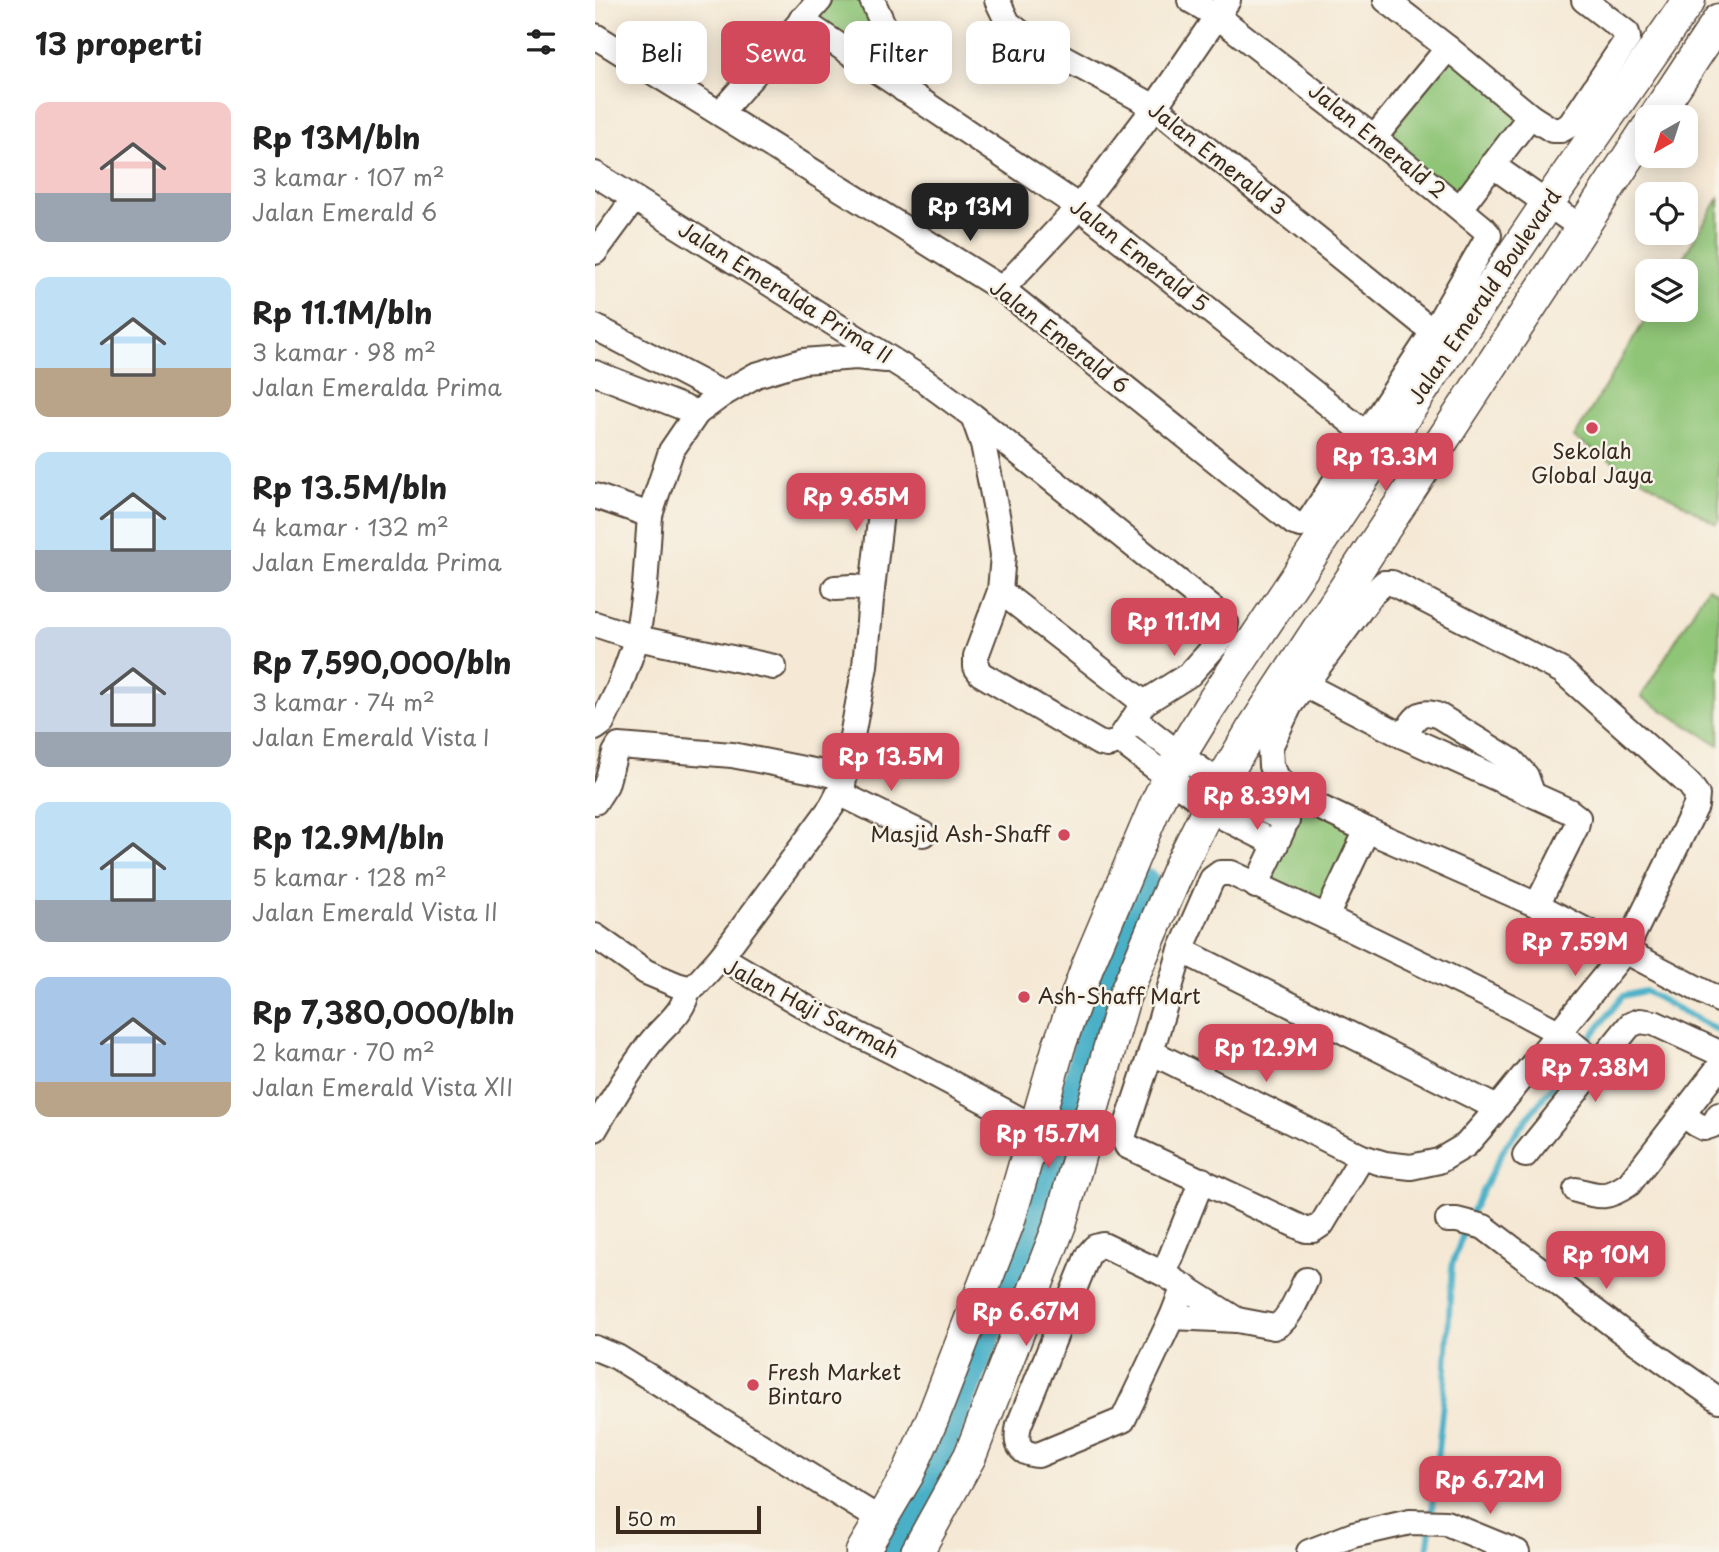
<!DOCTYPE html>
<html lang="id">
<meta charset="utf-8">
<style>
:root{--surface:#fff;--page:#f6f6f6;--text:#222;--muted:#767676;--accent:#d1495b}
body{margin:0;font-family:"Playpen Sans",sans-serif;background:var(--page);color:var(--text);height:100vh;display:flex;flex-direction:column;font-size:26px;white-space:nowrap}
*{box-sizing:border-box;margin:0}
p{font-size:23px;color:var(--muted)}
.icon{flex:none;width:38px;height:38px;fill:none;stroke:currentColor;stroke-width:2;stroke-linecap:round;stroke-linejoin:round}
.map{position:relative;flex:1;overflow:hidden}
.details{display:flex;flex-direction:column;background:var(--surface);width:595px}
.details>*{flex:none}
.hud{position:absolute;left:21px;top:21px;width:665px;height:63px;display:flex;gap:14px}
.needle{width:46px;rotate:219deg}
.tools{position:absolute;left:1040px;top:105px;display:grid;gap:14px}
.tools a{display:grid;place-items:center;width:63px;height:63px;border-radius:14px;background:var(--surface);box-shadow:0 4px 18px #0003;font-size:35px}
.scale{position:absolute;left:21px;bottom:18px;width:145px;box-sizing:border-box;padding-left:7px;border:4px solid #3b2a1e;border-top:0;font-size:19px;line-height:24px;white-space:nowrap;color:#3b2a1e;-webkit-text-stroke:5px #f7f3e8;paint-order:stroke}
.price{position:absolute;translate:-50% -60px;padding:0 16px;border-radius:14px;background:var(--accent);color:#fff;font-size:23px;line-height:46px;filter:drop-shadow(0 2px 4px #0008)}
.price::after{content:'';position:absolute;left:50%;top:42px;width:21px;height:16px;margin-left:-10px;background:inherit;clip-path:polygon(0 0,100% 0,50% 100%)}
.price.active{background:#222;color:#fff}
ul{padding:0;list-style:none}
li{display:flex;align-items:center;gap:21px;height:175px;padding:0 35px}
li span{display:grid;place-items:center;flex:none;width:196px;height:140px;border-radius:14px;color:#555}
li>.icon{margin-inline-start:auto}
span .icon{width:84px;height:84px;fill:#fffc;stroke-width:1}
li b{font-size:30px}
h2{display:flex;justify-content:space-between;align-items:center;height:84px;padding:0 35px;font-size:30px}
.tag{padding:0 24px;border-radius:14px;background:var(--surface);box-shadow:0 4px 18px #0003;font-size:24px;line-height:63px}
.tag.active{background:var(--accent);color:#fff}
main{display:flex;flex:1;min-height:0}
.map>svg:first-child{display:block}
.green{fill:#8fc577;stroke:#65784a;stroke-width:2}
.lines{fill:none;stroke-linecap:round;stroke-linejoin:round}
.stream{stroke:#49b0c8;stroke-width:6}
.river{stroke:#49b0c8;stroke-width:35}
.minor-casing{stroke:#574739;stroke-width:28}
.major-casing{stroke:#574739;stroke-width:35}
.minor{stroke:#fff;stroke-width:24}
.major{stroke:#fff;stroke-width:32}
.poi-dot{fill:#d1495b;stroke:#f7f3e8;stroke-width:2.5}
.labels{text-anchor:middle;stroke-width:5;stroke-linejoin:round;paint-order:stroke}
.street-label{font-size:21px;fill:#3b2a1e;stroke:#f7f3e8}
.poi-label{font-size:21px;fill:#3b2a1e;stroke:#f7f3e8;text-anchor:start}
</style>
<main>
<section class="details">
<h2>13 properti<svg class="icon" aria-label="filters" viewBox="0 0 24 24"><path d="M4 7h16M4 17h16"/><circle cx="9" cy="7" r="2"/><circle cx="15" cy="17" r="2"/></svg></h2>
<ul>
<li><span style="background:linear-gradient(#f6c9c9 65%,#9aa5b1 0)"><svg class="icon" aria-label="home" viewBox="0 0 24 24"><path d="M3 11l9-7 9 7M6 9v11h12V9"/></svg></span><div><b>Rp 13M/bln</b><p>3 kamar · 107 m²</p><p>Jalan Emerald 6</p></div></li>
<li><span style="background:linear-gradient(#bfe0f5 65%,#b9a48a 0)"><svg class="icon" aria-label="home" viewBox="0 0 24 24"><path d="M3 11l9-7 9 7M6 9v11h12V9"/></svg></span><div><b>Rp 11.1M/bln</b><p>3 kamar · 98 m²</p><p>Jalan Emeralda Prima</p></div></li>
<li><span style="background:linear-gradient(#bfe0f5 70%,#9aa5b1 0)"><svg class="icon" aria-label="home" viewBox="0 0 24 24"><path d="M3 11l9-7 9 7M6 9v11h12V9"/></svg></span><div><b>Rp 13.5M/bln</b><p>4 kamar · 132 m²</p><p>Jalan Emeralda Prima</p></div></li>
<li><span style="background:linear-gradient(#c9d6e8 75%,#9aa5b1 0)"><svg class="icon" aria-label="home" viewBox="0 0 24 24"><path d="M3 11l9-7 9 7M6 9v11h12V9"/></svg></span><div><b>Rp 7,590,000/bln</b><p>3 kamar · 74 m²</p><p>Jalan Emerald Vista I</p></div></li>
<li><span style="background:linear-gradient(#bfe0f5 70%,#9aa5b1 0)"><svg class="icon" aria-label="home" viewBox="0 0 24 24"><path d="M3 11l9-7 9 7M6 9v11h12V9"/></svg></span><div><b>Rp 12.9M/bln</b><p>5 kamar · 128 m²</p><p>Jalan Emerald Vista II</p></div></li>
<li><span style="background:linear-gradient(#a9c7e8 75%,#b9a48a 0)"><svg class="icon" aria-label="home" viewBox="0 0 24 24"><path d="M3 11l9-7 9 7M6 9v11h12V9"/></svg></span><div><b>Rp 7,380,000/bln</b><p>2 kamar · 70 m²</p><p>Jalan Emerald Vista XII</p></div></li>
</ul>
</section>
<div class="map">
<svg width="1124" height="1552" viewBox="0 0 1124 1552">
<rect width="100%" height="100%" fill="#f7f3e8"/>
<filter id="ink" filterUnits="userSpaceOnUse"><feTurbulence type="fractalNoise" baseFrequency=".0143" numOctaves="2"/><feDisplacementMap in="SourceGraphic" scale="14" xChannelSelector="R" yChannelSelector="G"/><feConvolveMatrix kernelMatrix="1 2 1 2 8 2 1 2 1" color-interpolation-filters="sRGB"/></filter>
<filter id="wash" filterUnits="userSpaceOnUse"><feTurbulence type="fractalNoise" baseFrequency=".00686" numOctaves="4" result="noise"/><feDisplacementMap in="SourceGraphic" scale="28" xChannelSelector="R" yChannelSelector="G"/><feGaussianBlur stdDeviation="1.57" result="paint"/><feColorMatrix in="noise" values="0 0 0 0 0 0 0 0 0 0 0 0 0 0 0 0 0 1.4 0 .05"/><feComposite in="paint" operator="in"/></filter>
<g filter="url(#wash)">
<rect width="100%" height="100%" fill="#f5e9d5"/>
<!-- green -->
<g class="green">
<polygon points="225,0 277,0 309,90 206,20"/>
<polygon points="853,48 935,116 865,208 779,138"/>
<polygon points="1124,198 1124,520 1121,524 979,438 1056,310 1090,310 1090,271 1080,271"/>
<polygon points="1113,587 1124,594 1124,745 1046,697"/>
<polygon points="703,797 772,830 731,917 662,886"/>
</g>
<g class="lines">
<!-- stream -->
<g class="stream">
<polyline points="988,1047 1028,996 1050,991 1124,1031"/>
<polyline points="873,1218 911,1145 981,1056"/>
<polyline points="836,1519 850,1383 857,1265 870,1228"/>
<polyline points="832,1552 835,1530"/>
</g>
<!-- river -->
<polyline class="river" points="294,1552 318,1510 475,1124 516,960 548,885"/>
</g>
</g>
<g filter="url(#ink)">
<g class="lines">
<!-- minor casing -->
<g class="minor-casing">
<g id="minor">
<polyline points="277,0 303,57 309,90"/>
<polyline points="402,0 413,23 431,37 560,107 838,332"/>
<polyline points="791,0 853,48 935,116 957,130 966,130 975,125 1033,38 1032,33 989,0"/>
<polyline points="206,20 484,207 771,434"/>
<polyline points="0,36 407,289 699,523 706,525 714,521 838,332 894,235 887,227 779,138 622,16 595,0"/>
<polyline points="125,113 225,0"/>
<polyline points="779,138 853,48"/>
<polyline points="897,165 987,228"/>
<polyline points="0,174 329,380 378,416 624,614 631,623 628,637 595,674 549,703 524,740 517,744 512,745 504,743 386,674 381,667 381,656 405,591 408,555 403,520 388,444 378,416"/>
<polyline points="865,208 935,116"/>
<polyline points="0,252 39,199"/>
<polyline points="407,289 484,207 560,107 633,0"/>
<polyline points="0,327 128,394"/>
<polyline points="0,373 102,413"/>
<polyline points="0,496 55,515"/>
<polyline points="240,588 258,587 277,589 289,487"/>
<polyline points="405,591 549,703"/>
<polyline points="0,624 42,638 179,667"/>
<polyline points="710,685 808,736 974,811 983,818 981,827 942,905"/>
<polyline points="539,719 585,755 652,802 692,821"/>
<polyline points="0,728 7,723 24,688 42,638 50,586 55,515 76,451 102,413 128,394 161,375 208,361 261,357 291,360"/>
<path d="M808 736C819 721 823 707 844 716L917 761 931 776 937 793"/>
<polyline points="524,740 574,778 630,818 681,844"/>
<polyline points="244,793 328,834"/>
<polyline points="0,802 11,785 20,753 24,746 137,755 249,777"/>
<polyline points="661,886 688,829"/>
<polyline points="731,917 772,830"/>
<polyline points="0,936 51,972 82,985 93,988 100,986 126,957 237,806 248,785 270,666 277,589"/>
<polyline points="586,950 902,1108"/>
<polyline points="126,957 224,1015 296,1051 441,1128"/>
<polyline points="556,1052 767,1157 790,1164 816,1167 844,1161 871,1145 891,1122 1030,951 1101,806 1102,795 1095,785 967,671 797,583 789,583 777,594 695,705 675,747 676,766 683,779 703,797 772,830 942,905 1120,998 1124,1000"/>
<polyline points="1089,1115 1101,1124 1109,1128 1118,1125 1124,1115"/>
<path d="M0 1129C16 1101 34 1072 53 1046 68 1025 89 1015 93 988"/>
<polyline points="930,1155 1035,1025 1045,1021 1059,1023 1124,1053"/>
<polyline points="767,1157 727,1224 718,1230 711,1230 532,1146 528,1137 556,1052 586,950 617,879 625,873 636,873 731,917 918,1008 965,1033 1002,1064"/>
<path d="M981 1190C1006 1197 1012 1199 1034 1184L1124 1067"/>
<polyline points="853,1220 862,1220 889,1227 1026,1331 1124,1400"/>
<polyline points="569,1274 607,1180"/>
<path d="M589 1286 577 1317 528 1420 443 1455C423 1454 420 1442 424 1425L493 1255 500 1247 508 1245 569 1274 642 1320"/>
<path d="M577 1317 642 1320 679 1327C694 1323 704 1293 711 1280"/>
<polyline points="0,1348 22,1357 286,1520"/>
<polyline points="714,1552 758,1535 815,1522 851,1523 922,1552"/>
</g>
</g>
<!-- major casing -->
<g class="major-casing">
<g id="major">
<polyline points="1060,117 1124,20"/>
<polyline points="267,1552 313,1474 338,1417 413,1223 464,1046 493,965 562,802 585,755 615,706 952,204 1094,0"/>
<polyline points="322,1552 375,1456 465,1224 529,997 585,866 626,783 657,730 1052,129"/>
</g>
</g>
<!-- minor -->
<use href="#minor" class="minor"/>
<!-- major -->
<use href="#major" class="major"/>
</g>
</g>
<!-- markers -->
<g class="poi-dot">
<circle cx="997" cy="428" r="7"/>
<circle cx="469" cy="835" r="7"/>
<circle cx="429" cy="997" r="7"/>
<circle cx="158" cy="1385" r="7"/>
</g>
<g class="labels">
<!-- street labels -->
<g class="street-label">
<text transform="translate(782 141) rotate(39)" y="7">Jalan Emerald 2</text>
<text transform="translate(622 159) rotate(38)" y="7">Jalan Emerald 3</text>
<text transform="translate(544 256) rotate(38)" y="7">Jalan Emerald 5</text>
<text transform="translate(190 293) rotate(32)" y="7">Jalan Emeralda Prima II</text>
<text transform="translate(890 297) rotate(-56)" y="7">Jalan Emerald Boulevard</text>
<text transform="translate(464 337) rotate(38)" y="7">Jalan Emerald 6</text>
<text transform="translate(216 1009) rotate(27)" y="7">Jalan Haji Sarmah</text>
</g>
<!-- poi labels -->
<g class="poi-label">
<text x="997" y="459" text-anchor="middle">Sekolah<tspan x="997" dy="24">Global Jaya</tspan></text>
<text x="455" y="842" text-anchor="end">Masjid Ash-Shaff</text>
<text x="443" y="1004">Ash-Shaff Mart</text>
<text x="172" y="1380">Fresh Market<tspan x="172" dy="24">Bintaro</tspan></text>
</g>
</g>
</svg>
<div class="tools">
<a><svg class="needle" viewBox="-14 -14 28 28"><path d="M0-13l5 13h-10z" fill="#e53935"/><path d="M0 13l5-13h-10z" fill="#767676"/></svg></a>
<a><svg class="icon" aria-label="locate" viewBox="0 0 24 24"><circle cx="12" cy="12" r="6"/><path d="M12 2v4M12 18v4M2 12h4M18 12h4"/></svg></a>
<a><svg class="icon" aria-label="layers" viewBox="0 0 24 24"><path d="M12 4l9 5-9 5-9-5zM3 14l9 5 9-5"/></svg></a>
</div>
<div class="scale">50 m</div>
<b class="price active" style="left:375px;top:243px">Rp 13M</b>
<b class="price" style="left:790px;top:493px">Rp 13.3M</b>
<b class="price" style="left:261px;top:533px">Rp 9.65M</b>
<b class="price" style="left:579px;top:658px">Rp 11.1M</b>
<b class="price" style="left:296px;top:793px">Rp 13.5M</b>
<b class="price" style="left:662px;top:832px">Rp 8.39M</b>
<b class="price" style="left:980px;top:978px">Rp 7.59M</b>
<b class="price" style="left:671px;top:1084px">Rp 12.9M</b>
<b class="price" style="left:1000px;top:1104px">Rp 7.38M</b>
<b class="price" style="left:453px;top:1170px">Rp 15.7M</b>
<b class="price" style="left:1011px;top:1291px">Rp 10M</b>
<b class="price" style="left:431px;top:1348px">Rp 6.67M</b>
<b class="price" style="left:895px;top:1516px">Rp 6.72M</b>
<div class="hud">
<a class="tag">Beli</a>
<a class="tag active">Sewa</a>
<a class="tag">Filter</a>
<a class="tag">Baru</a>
</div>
</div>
</main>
